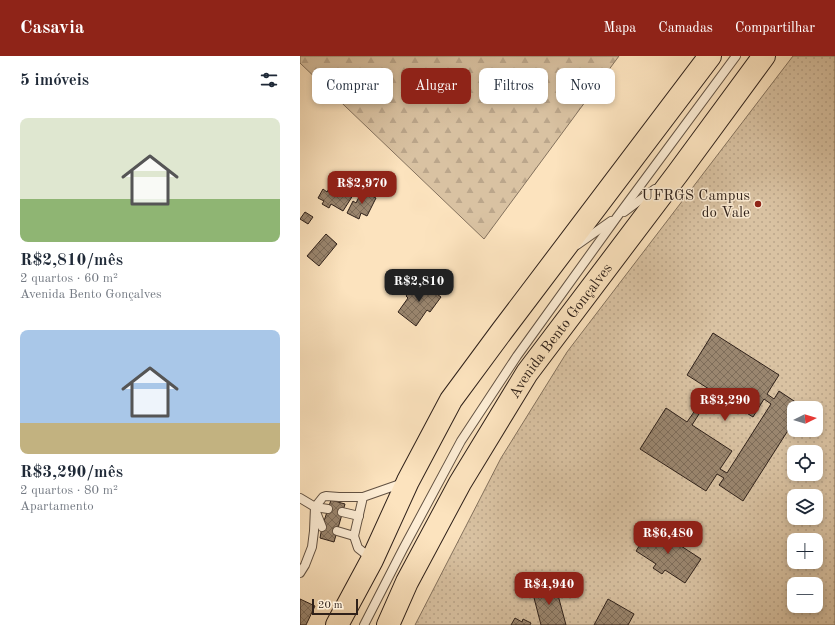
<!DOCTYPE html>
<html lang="pt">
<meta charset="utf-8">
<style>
:root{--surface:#fff;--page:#f6f6f7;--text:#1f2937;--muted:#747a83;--accent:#8f2418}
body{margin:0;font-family:"Old Standard TT",serif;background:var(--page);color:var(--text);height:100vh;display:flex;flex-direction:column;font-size:15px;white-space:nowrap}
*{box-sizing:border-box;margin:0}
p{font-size:13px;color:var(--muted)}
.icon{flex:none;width:22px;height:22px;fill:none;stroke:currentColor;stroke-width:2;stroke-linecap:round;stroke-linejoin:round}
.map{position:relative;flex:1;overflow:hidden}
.drawer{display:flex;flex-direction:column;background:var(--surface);width:300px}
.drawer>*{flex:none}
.banner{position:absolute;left:12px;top:12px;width:380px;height:36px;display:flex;gap:8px}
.needle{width:26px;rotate:85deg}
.fabs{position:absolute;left:487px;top:345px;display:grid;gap:8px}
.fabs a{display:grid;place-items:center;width:36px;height:36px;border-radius:8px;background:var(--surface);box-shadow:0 2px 6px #0003;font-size:20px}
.scale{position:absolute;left:12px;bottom:10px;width:46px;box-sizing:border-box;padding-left:4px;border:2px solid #2f211a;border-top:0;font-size:11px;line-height:14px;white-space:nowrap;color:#2f211a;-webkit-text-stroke:3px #fdedd5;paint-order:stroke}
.price{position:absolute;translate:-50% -34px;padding:0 9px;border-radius:8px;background:var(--accent);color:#fff;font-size:13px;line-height:26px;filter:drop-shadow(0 1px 2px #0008)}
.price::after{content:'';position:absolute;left:50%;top:24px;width:12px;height:9px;margin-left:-6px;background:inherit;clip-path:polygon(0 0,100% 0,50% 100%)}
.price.selected{background:#222;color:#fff}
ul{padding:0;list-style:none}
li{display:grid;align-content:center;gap:8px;height:212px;padding:0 20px}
li span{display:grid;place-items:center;height:124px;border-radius:8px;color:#555}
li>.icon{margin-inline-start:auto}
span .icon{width:72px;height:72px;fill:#fffc;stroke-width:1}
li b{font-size:17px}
h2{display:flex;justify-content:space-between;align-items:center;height:48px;padding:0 20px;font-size:17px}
.chip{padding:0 14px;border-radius:8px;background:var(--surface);box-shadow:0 2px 6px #0003;font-size:14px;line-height:36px}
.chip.selected{background:var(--accent);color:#fff}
header{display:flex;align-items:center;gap:24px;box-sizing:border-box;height:56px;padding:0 20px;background:var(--accent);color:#fff}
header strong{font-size:19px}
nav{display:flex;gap:22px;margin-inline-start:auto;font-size:14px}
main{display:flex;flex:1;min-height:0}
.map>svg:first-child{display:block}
.grass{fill:url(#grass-dots);stroke:#84725e;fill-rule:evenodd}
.forest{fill:url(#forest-firs);stroke:#84725e}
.building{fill:url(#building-cross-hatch);stroke:#2f211a;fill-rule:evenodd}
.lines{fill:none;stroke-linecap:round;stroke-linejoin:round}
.service-casing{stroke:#625243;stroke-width:10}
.primary-casing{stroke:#2f211a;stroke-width:24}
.service{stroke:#fdedd5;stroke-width:8}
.primary{stroke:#fce3be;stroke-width:22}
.poi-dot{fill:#8f2418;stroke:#fdedd5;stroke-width:1.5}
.labels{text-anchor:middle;stroke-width:3;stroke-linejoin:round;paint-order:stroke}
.poi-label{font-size:15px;fill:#2f211a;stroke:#fdedd5;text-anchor:end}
.street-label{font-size:15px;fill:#2f211a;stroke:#fdedd5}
</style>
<header>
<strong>Casavia</strong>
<nav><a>Mapa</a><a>Camadas</a><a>Compartilhar</a></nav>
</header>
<main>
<section class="drawer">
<h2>5 imóveis<svg class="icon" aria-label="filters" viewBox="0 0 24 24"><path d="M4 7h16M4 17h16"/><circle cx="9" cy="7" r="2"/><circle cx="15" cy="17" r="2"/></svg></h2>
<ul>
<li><span style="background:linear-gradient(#dfe7d0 65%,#8fb573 0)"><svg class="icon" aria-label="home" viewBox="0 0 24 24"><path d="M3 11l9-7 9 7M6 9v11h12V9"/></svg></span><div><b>R$2,810/mês</b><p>2 quartos · 60 m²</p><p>Avenida Bento Gonçalves</p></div></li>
<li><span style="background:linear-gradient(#a9c7e8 75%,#c2b280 0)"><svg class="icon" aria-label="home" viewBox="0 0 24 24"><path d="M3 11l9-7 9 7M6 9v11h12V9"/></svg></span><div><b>R$3,290/mês</b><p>2 quartos · 80 m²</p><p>Apartamento</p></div></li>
</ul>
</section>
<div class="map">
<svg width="535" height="569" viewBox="0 0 535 569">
<defs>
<pattern id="grass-dots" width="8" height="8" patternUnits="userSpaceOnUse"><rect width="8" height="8" fill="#d9c2a2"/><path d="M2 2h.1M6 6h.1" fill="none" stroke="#bba68b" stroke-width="1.8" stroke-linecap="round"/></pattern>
<pattern id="forest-firs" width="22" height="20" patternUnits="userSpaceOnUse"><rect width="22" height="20" fill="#d9c2a2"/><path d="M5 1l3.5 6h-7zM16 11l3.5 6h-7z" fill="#bba68b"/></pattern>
<pattern id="building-cross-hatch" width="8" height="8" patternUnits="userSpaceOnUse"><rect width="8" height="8" fill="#9a866f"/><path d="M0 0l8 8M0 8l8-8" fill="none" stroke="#7e6d5a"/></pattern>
</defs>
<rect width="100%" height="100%" fill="#fce3be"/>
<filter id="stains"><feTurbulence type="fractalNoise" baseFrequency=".005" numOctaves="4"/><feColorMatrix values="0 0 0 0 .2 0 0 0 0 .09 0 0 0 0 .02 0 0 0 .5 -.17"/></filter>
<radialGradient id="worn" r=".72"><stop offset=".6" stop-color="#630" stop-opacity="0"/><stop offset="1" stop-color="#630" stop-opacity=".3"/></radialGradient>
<!-- grass -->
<path class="grass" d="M493 0H535V569H115L201 402 267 296ZM494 352H516V374H494ZM494 396H516V418H494ZM494 440H516V462H494ZM494 484H516V506H494ZM494 528H516V550H494Z"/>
<!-- forest -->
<polygon class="forest" points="0,0 319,0 184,183 0,7"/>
<!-- building -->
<g class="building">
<polygon points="31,129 41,135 45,130 55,136 43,155 31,148 29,152 22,148 24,145 18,142 23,133 27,136"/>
<polygon points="62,135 76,142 67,160 61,157 59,163 47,157 53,145 56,147"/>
<polygon points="5,156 13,161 8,168 0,163"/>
<polygon points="26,178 37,188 19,210 7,200"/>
<polygon points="118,224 141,241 130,256 127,254 116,270 98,256 108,242 106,240"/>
<path d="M413 277 479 319 467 338 474 343 479 335 503 351V352H494V365L443 445 419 429 424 422 417 418 406 435 340 393 366 352 387 366 396 353 392 351 397 344 400 346 409 333 387 319ZM413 336 453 361 464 343 471 348 427 417 420 413 432 395 392 369Z"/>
<polygon points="31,444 45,448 34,486 20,482 22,471"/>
<polygon points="352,470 372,483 375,480 384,486 381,490 401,503 385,527 365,514 362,518 353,512 356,508 336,495"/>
<polygon points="255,528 266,569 241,569 232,534"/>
<polygon points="0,543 15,550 6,569 0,569"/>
<polygon points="308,543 334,558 328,569 294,569"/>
<polygon points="215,562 222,566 223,563 231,567 230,569 211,569"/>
</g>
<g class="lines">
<!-- service casing -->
<g class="service-casing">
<g id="service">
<polyline points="324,156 355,133"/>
<polyline points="277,189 311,165"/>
<polyline points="0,442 15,451 28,453"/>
<polyline points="16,456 22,471"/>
<polyline points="42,456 59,460"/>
<polyline points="37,475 54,480"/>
<polyline points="72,503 58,492 54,480 63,441 103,427"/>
<polyline points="0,517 5,509 12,491 14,475 15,451 23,441 26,440 39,441 63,441"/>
<polyline points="64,569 103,493 161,385 217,300 317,161 436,0"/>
</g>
</g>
<!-- primary casing -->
<g class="primary-casing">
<g id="primary">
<polyline points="37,569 72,504 108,425 151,344 202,275 410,0"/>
<path id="s1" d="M88 569 107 526 160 427 227 317 378 117 464 0"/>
</g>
</g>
<!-- service -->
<use href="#service" class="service"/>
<!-- primary -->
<use href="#primary" class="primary"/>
</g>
<!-- markers -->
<circle class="poi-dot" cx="458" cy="148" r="4"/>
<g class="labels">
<!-- poi labels -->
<g class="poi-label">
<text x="450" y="144">UFRGS Campus<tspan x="450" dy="17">do Vale</tspan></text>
</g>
<!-- street labels -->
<g class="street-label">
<text dy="5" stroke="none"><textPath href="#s1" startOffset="342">Avenida Bento Gonçalves</textPath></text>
</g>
</g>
<rect width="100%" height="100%" filter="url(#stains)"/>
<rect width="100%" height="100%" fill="url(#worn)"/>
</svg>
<div class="fabs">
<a><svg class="needle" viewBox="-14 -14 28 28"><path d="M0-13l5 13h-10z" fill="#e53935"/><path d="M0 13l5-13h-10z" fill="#747a83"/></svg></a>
<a><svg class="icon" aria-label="locate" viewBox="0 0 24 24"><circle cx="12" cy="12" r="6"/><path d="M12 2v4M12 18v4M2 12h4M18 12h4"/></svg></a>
<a><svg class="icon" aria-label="layers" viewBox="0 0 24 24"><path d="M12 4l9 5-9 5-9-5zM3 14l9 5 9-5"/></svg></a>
<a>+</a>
<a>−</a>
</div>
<div class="scale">20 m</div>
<b class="price" style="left:62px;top:149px">R$2,970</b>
<b class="price selected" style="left:119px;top:247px">R$2,810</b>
<b class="price" style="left:425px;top:366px">R$3,290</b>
<b class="price" style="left:368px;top:499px">R$6,480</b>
<b class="price" style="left:249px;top:550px">R$4,940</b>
<div class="banner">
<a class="chip">Comprar</a>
<a class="chip selected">Alugar</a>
<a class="chip">Filtros</a>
<a class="chip">Novo</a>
</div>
</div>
</main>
